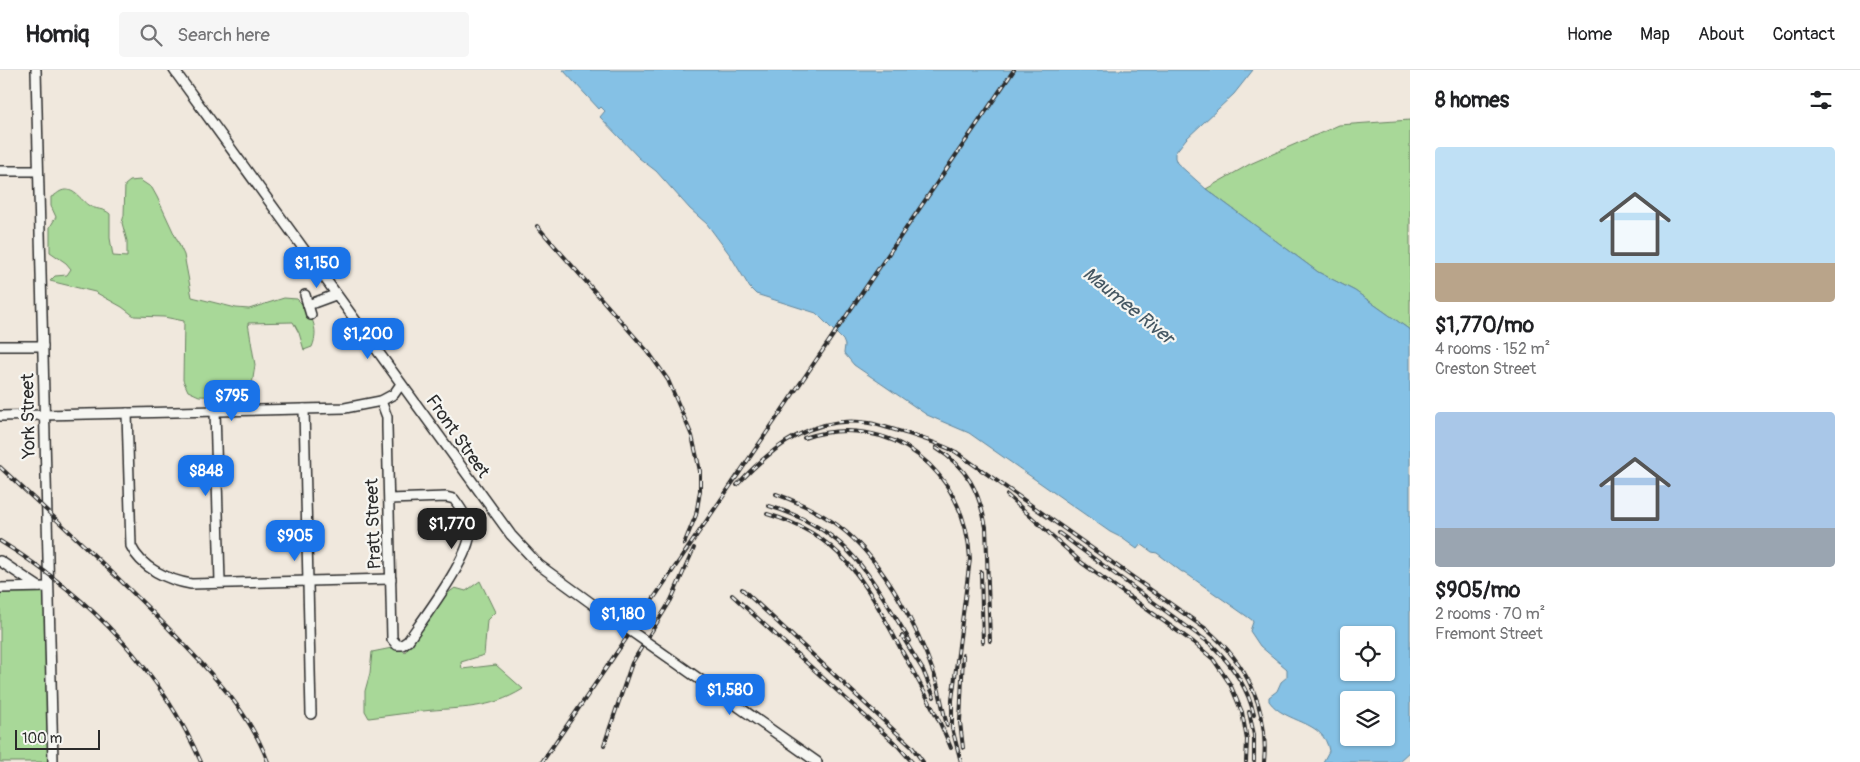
<!DOCTYPE html>
<meta charset="utf-8">
<style>
:root{--surface:#fff;--page:#f6f6f6;--text:#202124;--muted:#757577;--line:#e0e0e0;--accent:#1a73e8}
body{margin:0;font-family:Pangolin,sans-serif;background:var(--page);color:var(--text);height:100vh;display:flex;flex-direction:column;font-size:19px;white-space:nowrap}
*{box-sizing:border-box;margin:0}
p{font-size:16px;color:var(--muted)}
.icon{flex:none;width:28px;height:28px;fill:none;stroke:currentColor;stroke-width:2;stroke-linecap:round;stroke-linejoin:round}
.map{position:relative;flex:1;overflow:hidden}
.details{display:flex;flex-direction:column;background:var(--surface);width:450px}
.details>*{flex:none}
.tools{position:absolute;left:1340px;top:556px;display:grid;gap:10px}
.tools a{display:grid;place-items:center;width:55px;height:55px;border-radius:5px;background:var(--surface);box-shadow:0 1px 4px #0004;font-size:25px}
.scale{position:absolute;left:15px;bottom:12px;width:85px;box-sizing:border-box;padding-left:5px;border:2px solid #2b2b2b;border-top:0;font-size:14px;line-height:18px;white-space:nowrap;color:#2b2b2b;-webkit-text-stroke:4px #f6f6f2;paint-order:stroke}
.price{position:absolute;translate:-50% -42px;padding:0 11px;border-radius:10px;background:var(--accent);color:#fff;font-size:16px;line-height:32px;filter:drop-shadow(0 1px 2px #0008)}
.price::after{content:'';position:absolute;left:50%;top:30px;width:15px;height:11px;margin-left:-8px;background:inherit;clip-path:polygon(0 0,100% 0,50% 100%)}
.price.current{background:#222;color:#fff}
ul{padding:0;list-style:none}
li{display:grid;align-content:center;gap:10px;height:265px;padding:0 25px}
li span{display:grid;place-items:center;height:155px;border-radius:5px;color:#555}
li>.icon{margin-inline-start:auto}
span .icon{width:90px;height:90px;fill:#fffc;stroke-width:1}
li b{font-size:21px}
h2{display:flex;justify-content:space-between;align-items:center;height:60px;padding:0 25px;font-size:21px}
header{display:flex;align-items:center;gap:30px;box-sizing:border-box;height:70px;padding:0 25px;background:var(--surface);border-bottom:1px solid var(--line)}
header strong{font-size:24px}
nav{display:flex;gap:28px;margin-inline-start:auto;font-size:18px}
.search{width:350px;height:45px;background:var(--page);display:flex;align-items:center;gap:12px;box-sizing:border-box;padding:0 18px;border-radius:5px;color:var(--muted);font-size:19px}
main{display:flex;flex:1;min-height:0}
.map>svg:first-child{display:block}
.green{fill:#a8d898;stroke:#6a8262}
.water{fill:#85c1e5;stroke:#61859b;fill-rule:evenodd}
.lines{fill:none;stroke-linecap:round;stroke-linejoin:round}
.minor-casing{stroke:#2b2b2b;stroke-width:12}
.minor{stroke:#f6f6f2;stroke-width:9}
.rail-casing{stroke:#2b2b2b;stroke-width:4}
.rail{stroke:#f6f6f2;stroke-width:2;stroke-dasharray:5.5;stroke-linecap:butt}
.minor-bridge-casing{stroke:#2b2b2b;stroke-width:12;stroke-linecap:butt}
.minor-bridge{stroke:#f6f6f2;stroke-width:9}
.labels{text-anchor:middle;stroke-width:4.5;stroke-linejoin:round;paint-order:stroke}
.street-label{font-size:18px;fill:#2b2b2b;stroke:#f6f6f2}
.water-label{font-size:19px;font-style:italic;fill:#465863;stroke:#f6f6f2}
</style>
<header>
<strong>Homiq</strong>
<div class="search"><svg class="icon" aria-label="search" viewBox="0 0 24 24"><circle cx="10" cy="10" r="6"/><path d="M15 15l6 6"/></svg>Search here</div>
<nav><a>Home</a><a>Map</a><a>About</a><a>Contact</a></nav>
</header>
<main>
<div class="map">
<svg width="1410" height="692" viewBox="0 0 1410 692">
<rect width="100%" height="100%" fill="#f0e8dd"/>
<filter id="ink" filterUnits="userSpaceOnUse"><feTurbulence type="fractalNoise" baseFrequency=".02" numOctaves="2"/><feDisplacementMap in="SourceGraphic" scale="10" xChannelSelector="R" yChannelSelector="G"/><feConvolveMatrix kernelMatrix="1 2 1 2 8 2 1 2 1" color-interpolation-filters="sRGB"/></filter>
<g filter="url(#ink)">
<!-- green -->
<g class="green">
<polygon points="1410,50 1410,260 1355,221 1318,202 1206,119 1250,94 1339,55"/>
<path d="M140 110 152 118 157 127 184 185 192 227 236 238 249 239 284 228 297 229C311 242 320 259 312 277L304 280 299 263 293 252 248 253 255 295 252 315 237 327 199 326 188 321 183 310 184 251 164 247 134 246 122 237 95 222 50 211 55 206 67 205 71 199 66 193 50 182V157L56 147 51 136V127C55 126 58 122 61 121 73 116 81 130 88 135 95 140 104 138 110 144V168L113 186 127 187V171L122 153 124 145 125 115 130 111Z"/>
<path d="M480 511 495 542 487 550 484 585 461 592 462 599 496 595 523 619C489 640 461 637 423 641 405 643 387 646 369 648L365 641V621L370 603 372 582 397 577 405 582 444 526 455 518 466 521Z"/>
<polygon points="44,520 48,692 0,692 0,521"/>
</g>
<!-- water -->
<path class="water" d="M563 0H1253L1234 24 1186 69 1175 83V88L1177 93 1206 119 1318 202 1355 221 1410 260V681L1398 692H1323L1329 681C1324 649 1285 654 1269 631V627L1277 621 1281 612 1287 607V599L1260 576 1250 561 1253 552 1252 550 1184 502H1182L1157 483 1152 482 1141 474 1137 479 1122 468 1110 462 969 363 927 345 854 295 844 283 845 275 843 270 816 243 756 224 750 218 730 185 707 154 690 139 656 101 639 88 600 47 605 41 601 37 599 39ZM1349 565H1386V602H1349ZM1349 630H1386V668H1349Z"/>
<g class="lines">
<!-- minor casing -->
<g class="minor-casing">
<g id="minor">
<polyline points="36,0 53,692"/>
<polyline points="174,0 511,465 539,495 602,541"/>
<polyline points="0,101 38,101"/>
<polyline points="305,225 311,245"/>
<polyline points="308,235 335,225"/>
<polyline points="0,276 43,276"/>
<path d="M381 331 387 347V357C389 428 391 499 392 569L397 575H402L408 571C423 549 472 485 470 460 469 451 460 437 454 429L446 427 389 429"/>
<polyline points="304,339 311,644"/>
<polyline points="215,341 220,512"/>
<path d="M127 343 131 476C141 498 168 510 191 514L391 509"/>
<polyline points="0,346 345,338 381,331 394,324 401,314"/>
<polyline points="0,491 39,517"/>
<polyline points="0,518 48,517"/>
<polyline points="658,580 817,692"/>
</g>
</g>
<!-- minor -->
<use href="#minor" class="minor"/>
<!-- rail casing -->
<g class="rail-casing">
<g id="rail">
<polyline points="537,156 649,283 668,310 692,366 700,401 700,421 696,445 684,474"/>
<path d="M804 368C891 340 966 401 970 489L952 630V658L961 692"/>
<path d="M936 378C968 398 979 421 986 457L990 571"/>
<path d="M0 397C58 451 117 505 172 562 210 602 249 640 268 692"/>
<path d="M737 415C772 377 814 344 869 353 880 355 891 359 902 362 921 368 938 373 956 382L1206 559C1247 593 1269 639 1264 692"/>
<path d="M776 424C801 433 825 444 846 462 884 494 917 556 934 604 940 620 942 638 947 655"/>
<polyline points="1007,425 1082,493 1193,572 1213,589 1230,614 1242,642 1247,670 1246,692"/>
<path d="M769 436C850 460 869 505 910 571"/>
<path d="M767 444C845 466 867 516 903 583 920 614 938 645 951 678"/>
<path d="M1059 463 1212 575C1232 595 1248 617 1254 645"/>
<path d="M0 471C87 525 159 597 201 692"/>
<polyline points="981,502 983,572"/>
<polyline points="742,519 912,677 923,692"/>
<polyline points="732,525 898,676 912,692"/>
<polyline points="902,566 923,600 934,627"/>
<polyline points="963,585 960,652 963,678"/>
<polyline points="1249,642 1254,665 1254,691"/>
<polyline points="604,675 632,593 671,530 694,478"/>
<polyline points="542,692 1014,0"/>
</g>
</g>
<!-- rail -->
<use href="#rail" class="rail"/>
<!-- minor-bridge casing -->
<g class="minor-bridge-casing">
<polyline id="minor-bridge" points="602,541 658,580"/>
</g>
<!-- minor-bridge -->
<use href="#minor-bridge" class="minor-bridge"/>
</g>
</g>
<g class="labels">
<!-- street labels -->
<g class="street-label">
<text transform="translate(28 346) rotate(-91)" y="6">York Street</text>
<text transform="translate(458 366) rotate(55)" y="6">Front Street</text>
<text transform="translate(373 454) rotate(-92)" y="6">Pratt Street</text>
</g>
<!-- water labels -->
<g class="water-label">
<text transform="translate(1129 235) rotate(39)" y="7">Maumee River</text>
</g>
</g>
</svg>
<div class="tools">
<a><svg class="icon" aria-label="locate" viewBox="0 0 24 24"><circle cx="12" cy="12" r="6"/><path d="M12 2v4M12 18v4M2 12h4M18 12h4"/></svg></a>
<a><svg class="icon" aria-label="layers" viewBox="0 0 24 24"><path d="M12 4l9 5-9 5-9-5zM3 14l9 5 9-5"/></svg></a>
</div>
<div class="scale">100 m</div>
<b class="price" style="left:317px;top:219px">$1,150</b>
<b class="price" style="left:368px;top:290px">$1,200</b>
<b class="price" style="left:232px;top:352px">$795</b>
<b class="price" style="left:206px;top:427px">$848</b>
<b class="price current" style="left:452px;top:480px">$1,770</b>
<b class="price" style="left:295px;top:492px">$905</b>
<b class="price" style="left:623px;top:570px">$1,180</b>
<b class="price" style="left:730px;top:646px">$1,580</b>
</div>
<section class="details">
<h2>8 homes<svg class="icon" aria-label="filters" viewBox="0 0 24 24"><path d="M4 7h16M4 17h16"/><circle cx="9" cy="7" r="2"/><circle cx="15" cy="17" r="2"/></svg></h2>
<ul>
<li><span style="background:linear-gradient(#bfe0f5 75%,#b9a48a 0)"><svg class="icon" aria-label="home" viewBox="0 0 24 24"><path d="M3 11l9-7 9 7M6 9v11h12V9"/></svg></span><div><b>$1,770/mo</b><p>4 rooms · 152 m²</p><p>Creston Street</p></div></li>
<li><span style="background:linear-gradient(#a9c7e8 75%,#9aa5b1 0)"><svg class="icon" aria-label="home" viewBox="0 0 24 24"><path d="M3 11l9-7 9 7M6 9v11h12V9"/></svg></span><div><b>$905/mo</b><p>2 rooms · 70 m²</p><p>Fremont Street</p></div></li>
</ul>
</section>
</main>
